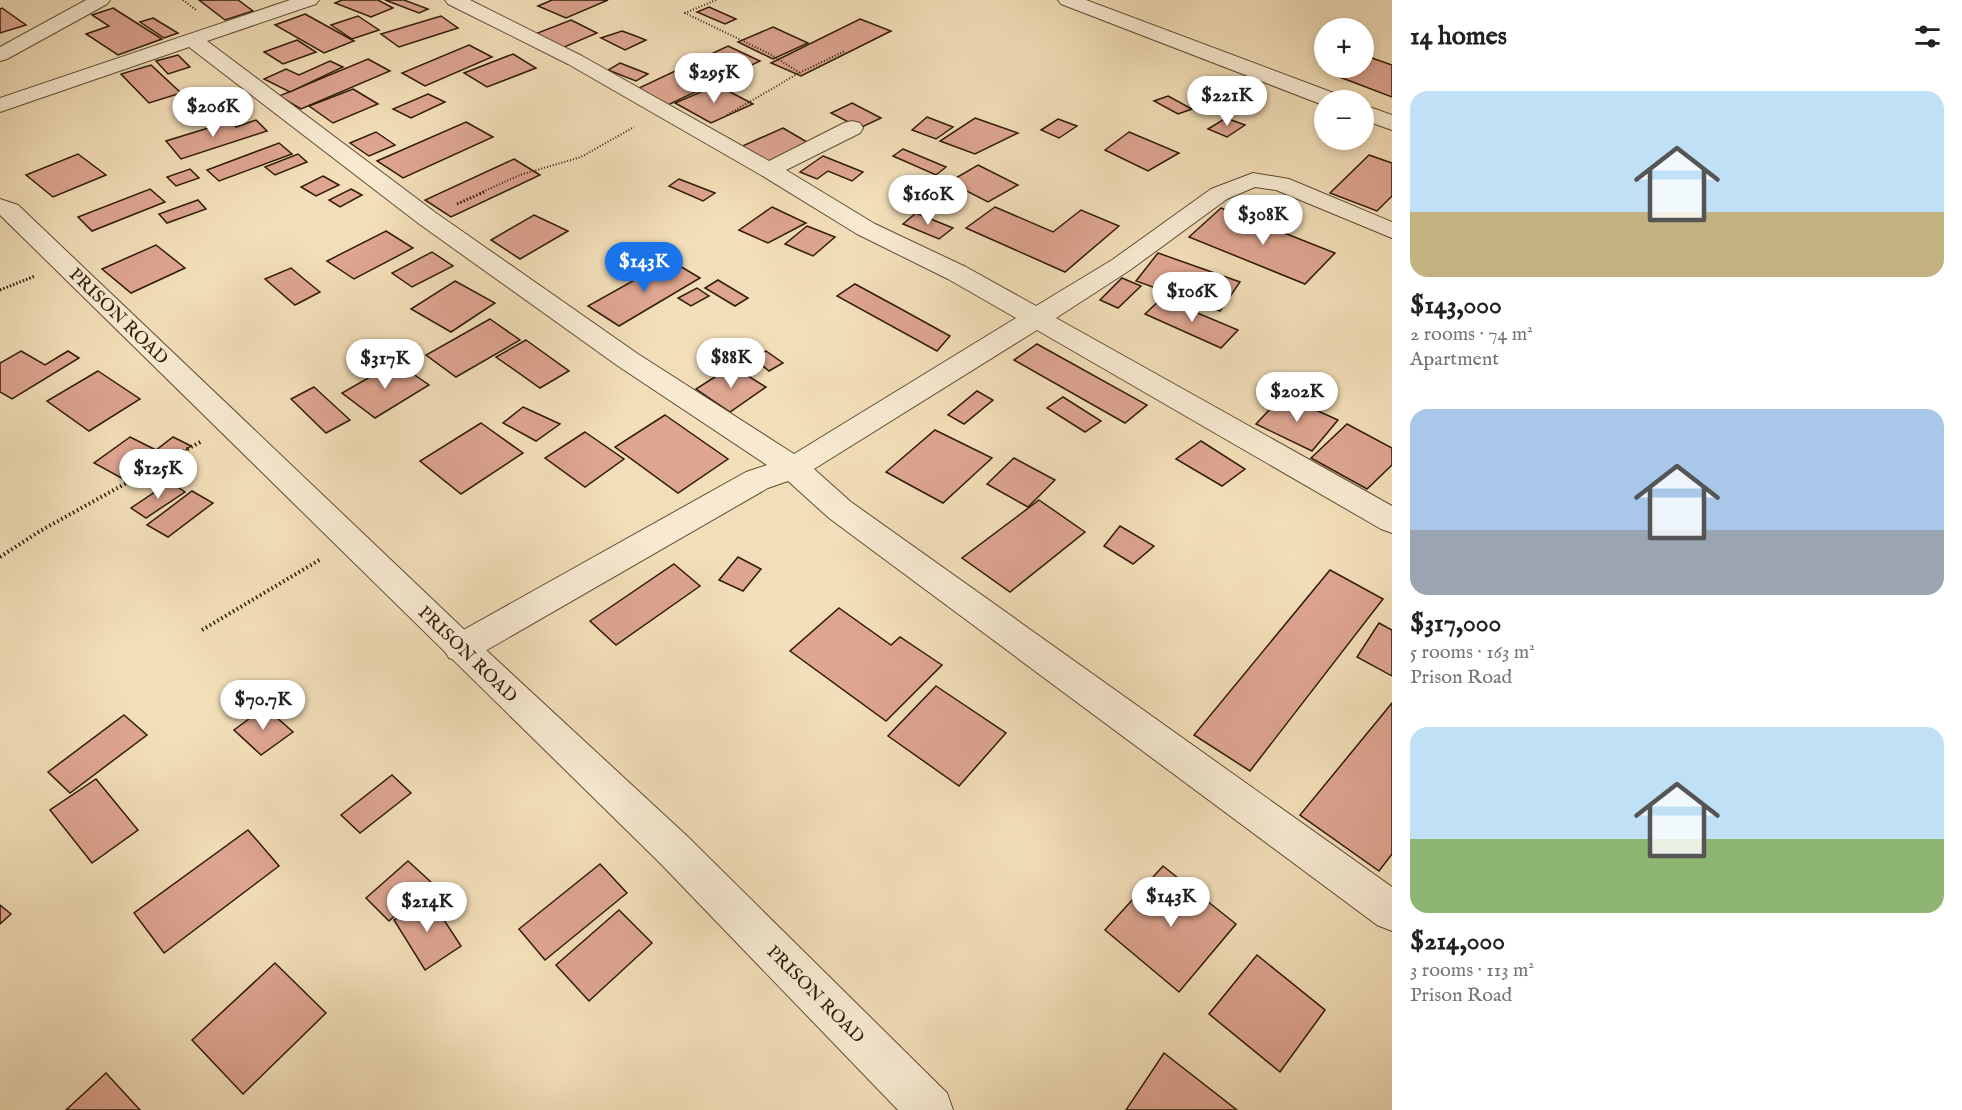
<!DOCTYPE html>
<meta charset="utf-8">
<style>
:root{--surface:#fff;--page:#f2f2f2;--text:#222;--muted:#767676;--accent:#1a73e8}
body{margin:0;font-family:"IM FELL English",serif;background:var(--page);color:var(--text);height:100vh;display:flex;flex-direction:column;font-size:22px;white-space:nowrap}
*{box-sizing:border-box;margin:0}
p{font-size:20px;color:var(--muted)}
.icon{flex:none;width:33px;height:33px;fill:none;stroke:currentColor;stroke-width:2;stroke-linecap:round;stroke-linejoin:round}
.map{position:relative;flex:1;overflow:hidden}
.details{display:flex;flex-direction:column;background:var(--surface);width:570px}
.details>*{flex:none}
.tools{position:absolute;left:1314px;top:18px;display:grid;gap:12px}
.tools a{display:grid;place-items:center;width:60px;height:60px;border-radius:50%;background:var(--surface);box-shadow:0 3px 9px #0003;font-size:30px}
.price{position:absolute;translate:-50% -51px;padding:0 14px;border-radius:21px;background:#fff;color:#222;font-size:20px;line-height:39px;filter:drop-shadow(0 2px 3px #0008)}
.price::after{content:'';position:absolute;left:50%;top:36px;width:18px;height:14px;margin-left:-9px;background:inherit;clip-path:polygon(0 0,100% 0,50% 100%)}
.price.active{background:var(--accent);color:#fff}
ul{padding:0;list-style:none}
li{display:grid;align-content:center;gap:12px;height:318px;padding:0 18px}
li span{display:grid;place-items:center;height:186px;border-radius:18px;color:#555}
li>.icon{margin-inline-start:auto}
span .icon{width:108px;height:108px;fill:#fffc;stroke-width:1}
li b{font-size:26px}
h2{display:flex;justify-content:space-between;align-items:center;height:72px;padding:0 18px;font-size:26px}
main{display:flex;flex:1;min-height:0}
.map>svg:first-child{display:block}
.building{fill:#dea591;stroke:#301b08;stroke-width:1.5}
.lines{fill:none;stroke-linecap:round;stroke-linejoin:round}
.minor-casing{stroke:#604c34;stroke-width:2}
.tertiary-casing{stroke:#604c34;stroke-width:2}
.path-far2{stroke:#301b08;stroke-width:2;stroke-dasharray:1 2;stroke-linecap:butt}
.path-far1{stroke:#301b08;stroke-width:3;stroke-dasharray:1.5 2;stroke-linecap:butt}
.path{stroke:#301b08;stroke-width:4;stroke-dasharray:1.5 3;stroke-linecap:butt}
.minor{fill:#f7ead1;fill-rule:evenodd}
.tertiary{fill:#f7ead1;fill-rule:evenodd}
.labels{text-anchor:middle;stroke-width:4.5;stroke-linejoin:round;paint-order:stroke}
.street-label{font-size:18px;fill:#301b08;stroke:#f7ead1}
</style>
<main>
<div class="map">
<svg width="1392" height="1110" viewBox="0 0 1392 1110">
<rect width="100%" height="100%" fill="#f2deb8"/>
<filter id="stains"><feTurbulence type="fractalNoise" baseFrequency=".00333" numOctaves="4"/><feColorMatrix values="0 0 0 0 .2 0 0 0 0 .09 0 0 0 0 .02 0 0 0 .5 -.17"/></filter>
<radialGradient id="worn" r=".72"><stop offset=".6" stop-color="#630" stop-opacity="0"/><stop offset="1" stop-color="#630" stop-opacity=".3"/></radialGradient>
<!-- building -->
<g class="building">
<polygon points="199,0 238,0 253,11 225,20"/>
<polygon points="342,0 378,0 393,8 371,17 335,3"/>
<polygon points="385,0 404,0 428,9 419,13"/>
<polygon points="552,0 608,0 566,18 538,6"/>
<polygon points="709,7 736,19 725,24 697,12"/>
<polygon points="2,8 26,25 0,33 0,9"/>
<polygon points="113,8 162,39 118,55 86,34 109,26 92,15"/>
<polygon points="305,14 354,41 324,53 275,25"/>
<polygon points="358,16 379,30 352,39 331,25"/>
<polygon points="441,16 458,28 399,47 381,34"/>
<polygon points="153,18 178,33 164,38 140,22"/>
<polygon points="860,19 891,31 801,76 771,63"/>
<polygon points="571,20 597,33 562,48 535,34"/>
<polygon points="773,27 808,43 773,59 738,42"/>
<polygon points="622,31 633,35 646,40 625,50 601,38"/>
<polygon points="297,40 316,52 283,64 264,52"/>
<polygon points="469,45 492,57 425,86 402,73"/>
<polygon points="728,46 760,61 668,105 637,89"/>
<polygon points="513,54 536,68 487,87 464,73"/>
<polygon points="178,55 190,67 168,74 156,61"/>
<polygon points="1369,57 1392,65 1392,97 1337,76 1351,68 1364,68 1364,60"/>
<polygon points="368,59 390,71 301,109 279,96"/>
<polygon points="330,61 343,67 290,92 264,79 286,69 299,75"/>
<polygon points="620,63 648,74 636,81 608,70"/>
<polygon points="151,65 181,93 149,103 121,74"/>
<polygon points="717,85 753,104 711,123 675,103"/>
<polygon points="353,89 378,104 333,123 309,106"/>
<polygon points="428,94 445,102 411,118 393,109"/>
<polygon points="1168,96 1192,109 1178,114 1154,101"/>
<polygon points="852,103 881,118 860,128 831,113"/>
<polygon points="927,117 953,127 936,139 912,130"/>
<polygon points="975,118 1018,133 975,154 940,141"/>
<polygon points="1226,118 1245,125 1227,137 1208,129"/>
<polygon points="1058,119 1077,126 1059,138 1041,130"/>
<polygon points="256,120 267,131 181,159 166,141 231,121 236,127"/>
<polygon points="466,122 493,137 403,178 377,161"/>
<polygon points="783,128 812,145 766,165 738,148"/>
<polygon points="376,132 395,145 369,156 350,143"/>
<polygon points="1129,132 1179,153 1148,171 1105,150"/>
<polygon points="279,143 292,154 219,181 207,170"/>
<polygon points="903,149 946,167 936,175 893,156"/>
<polygon points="78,154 106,175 53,197 26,175"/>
<polygon points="298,154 307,162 275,175 265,167"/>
<polygon points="1369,155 1392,163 1392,196 1377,211 1330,193"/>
<polygon points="823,156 863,172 852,181 828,171 817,179 800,172"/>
<polygon points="514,159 540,175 451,217 425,200"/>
<polygon points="978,165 1018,185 988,202 949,182"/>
<polygon points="190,169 199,178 176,186 167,177"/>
<polygon points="323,176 339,185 316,196 301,187"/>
<polygon points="679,179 715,193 703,201 669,186"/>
<polygon points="150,189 165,202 92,231 78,217"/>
<polygon points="351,189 362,195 340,207 329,200"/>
<polygon points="198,200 206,209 167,223 159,214"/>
<polygon points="772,207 806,223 768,243 739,230"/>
<polygon points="995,207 1053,232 1081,210 1119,226 1065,272 966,228"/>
<polygon points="1221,208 1335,253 1305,284 1189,237"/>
<polygon points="916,213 953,228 939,239 903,224"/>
<polygon points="534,215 568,231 520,259 491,240"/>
<polygon points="807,226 835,237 813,256 785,244"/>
<polygon points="386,231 413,248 354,279 327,261"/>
<polygon points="156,245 185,268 131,293 102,269"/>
<polygon points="432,252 453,266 412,287 392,273"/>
<polygon points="1158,253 1240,282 1220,311 1136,281"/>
<polygon points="670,260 700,278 619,326 588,306"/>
<polygon points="291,268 304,279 320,292 295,305 265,279"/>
<polygon points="1122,278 1141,286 1118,308 1100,300"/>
<polygon points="718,280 748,298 735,306 705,288"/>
<polygon points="455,281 495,303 451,332 411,309"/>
<polygon points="855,284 901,309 950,336 937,351 837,296"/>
<polygon points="697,288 709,296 691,306 678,298"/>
<polygon points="1162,298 1238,330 1221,348 1145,314"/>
<polygon points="490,319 520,340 456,377 426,355"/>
<polygon points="526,340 569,371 540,388 496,357"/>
<polygon points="1037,344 1147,405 1125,423 1014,360"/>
<polygon points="21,351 45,365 68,351 79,358 12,399 0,392 0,363"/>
<polygon points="766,351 783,363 769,371 753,358"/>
<polygon points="396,362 429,385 375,418 342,393"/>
<polygon points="732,366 766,387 730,412 696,389"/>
<polygon points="98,371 140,399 89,431 47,401"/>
<polygon points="314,387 350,420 326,433 291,399"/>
<polygon points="977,391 993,400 964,424 948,415"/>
<polygon points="1283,395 1338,420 1312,451 1256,424"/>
<polygon points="1063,397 1101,421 1085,432 1047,408"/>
<polygon points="523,407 560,424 536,441 503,423"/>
<polygon points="665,415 728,459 678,493 615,447"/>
<polygon points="481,423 523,453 461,494 420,461"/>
<polygon points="1347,424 1392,448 1392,465 1367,489 1311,458"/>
<polygon points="935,430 992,458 943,503 886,472"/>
<polygon points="585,432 624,459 585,487 545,458"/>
<polygon points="130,437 156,450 173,437 191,446 138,487 94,463"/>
<polygon points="1201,441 1245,469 1222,486 1176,459"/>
<polygon points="1014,458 1055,480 1028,507 987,484"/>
<polygon points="170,482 185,492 146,518 131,508"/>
<polygon points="192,491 213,503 168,537 147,525"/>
<polygon points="1039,500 1085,532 1010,592 962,558"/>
<polygon points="1120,526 1154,546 1133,564 1104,546"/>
<polygon points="738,557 761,569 743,591 719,580"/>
<polygon points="674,564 700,586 616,645 590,621"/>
<polygon points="1330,570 1383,599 1250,771 1194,735"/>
<polygon points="839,608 891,645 900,637 942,665 886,721 790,651"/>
<polygon points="1379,623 1392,630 1392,676 1357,657"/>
<polygon points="936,686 1006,733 959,786 888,736"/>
<polygon points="1392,703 1392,854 1379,871 1300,815"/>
<polygon points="265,707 293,732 261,755 234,730"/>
<polygon points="124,715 147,735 70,793 48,772"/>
<polygon points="392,775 411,793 360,833 341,815"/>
<polygon points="96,779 138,830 92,863 50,810"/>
<polygon points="248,830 279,866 164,953 134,913"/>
<polygon points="408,861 432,883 389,921 366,898"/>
<polygon points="600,864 627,893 545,960 519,929"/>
<polygon points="1163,866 1236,924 1179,992 1105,930"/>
<polygon points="429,897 461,946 425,970 394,920"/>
<polygon points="0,905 11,914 0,924"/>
<polygon points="619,910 652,943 589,1001 556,965"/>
<polygon points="1257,955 1325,1010 1280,1072 1209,1014"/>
<polygon points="275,963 326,1013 243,1094 192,1040"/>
<polygon points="1164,1053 1237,1110 1126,1110"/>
<polygon points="106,1073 140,1110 66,1110"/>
</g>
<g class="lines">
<!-- minor casing -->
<g class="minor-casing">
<g id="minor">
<polygon points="86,0 110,0 107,4 7,59 0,61 0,47"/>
<polygon points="290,0 319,0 316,4 207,41 436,213 638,354 794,454 1016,318 948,279 857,234 761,175 568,64 448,4 445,0 470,0 582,56 769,161 844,123 852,121 860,123 863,128 860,133 786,170 875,224 966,267 1036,306 1112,260 1211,189 1253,173 1289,179 1392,222 1392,238 1276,190 1255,187 1227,199 1130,270 1056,318 1392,506 1392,533 1381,529 1037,330 814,469 851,502 1392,887 1392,931 1377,925 829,518 788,481 768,488 473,658 461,662 449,658 443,648 449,638 746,472 767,465 618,366 418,223 189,47 0,112 0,98"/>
<polygon points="1058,0 1086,0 1339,95 1342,100 1324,100 1323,105 1061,4"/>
<polygon points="1364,105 1392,115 1392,130 1364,120"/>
</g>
</g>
<!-- tertiary casing -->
<g class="tertiary-casing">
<polygon id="tertiary" points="0,199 18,205 473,638 687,836 947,1093 953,1110 898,1110 659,862 0,215"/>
</g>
<!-- path-far2 -->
<g class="path-far2">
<polyline points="183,0 196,10"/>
<polyline points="716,0 685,13 770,54 800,73"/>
<polyline points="727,115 799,73 845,51"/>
<polyline points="480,193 520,175 581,157 634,127"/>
</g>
<!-- path-far1 -->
<g class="path-far1">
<polyline points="457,204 484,192"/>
<polyline points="0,290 35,276"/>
</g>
<!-- path -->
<g class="path">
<polyline points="0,557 40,531 202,441"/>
<polyline points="202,630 321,559"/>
</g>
<!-- minor -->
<use href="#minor" class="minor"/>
<!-- tertiary -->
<use href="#tertiary" class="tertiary"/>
</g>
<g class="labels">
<!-- street labels -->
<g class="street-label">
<text transform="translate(119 316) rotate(44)" y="6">PRISON ROAD</text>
<text transform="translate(468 654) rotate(44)" y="6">PRISON ROAD</text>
<text transform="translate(816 994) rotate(45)" y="6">PRISON ROAD</text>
</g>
</g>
<rect width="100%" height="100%" filter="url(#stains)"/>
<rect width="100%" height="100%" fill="url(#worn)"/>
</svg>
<div class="tools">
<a>+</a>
<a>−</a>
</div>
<b class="price" style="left:714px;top:104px">$295K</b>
<b class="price" style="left:1227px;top:127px">$221K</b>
<b class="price" style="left:213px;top:138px">$206K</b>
<b class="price" style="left:928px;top:226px">$160K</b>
<b class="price" style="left:1263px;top:246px">$308K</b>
<b class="price active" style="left:644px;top:293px">$143K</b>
<b class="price" style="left:1192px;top:323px">$106K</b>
<b class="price" style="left:731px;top:389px">$88K</b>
<b class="price" style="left:385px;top:390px">$317K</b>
<b class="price" style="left:1297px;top:423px">$202K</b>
<b class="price" style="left:158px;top:500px">$125K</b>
<b class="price" style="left:263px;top:731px">$70.7K</b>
<b class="price" style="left:1171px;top:928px">$143K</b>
<b class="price" style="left:427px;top:933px">$214K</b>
</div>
<section class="details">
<h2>14 homes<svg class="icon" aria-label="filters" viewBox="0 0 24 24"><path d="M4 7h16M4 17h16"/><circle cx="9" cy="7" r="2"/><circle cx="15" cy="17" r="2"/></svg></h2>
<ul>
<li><span style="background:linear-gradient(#bfe0f5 65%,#c2b280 0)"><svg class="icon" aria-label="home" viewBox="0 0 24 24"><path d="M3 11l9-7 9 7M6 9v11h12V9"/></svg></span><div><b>$143,000</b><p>2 rooms · 74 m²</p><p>Apartment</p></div></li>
<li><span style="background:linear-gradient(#a9c7e8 65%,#9aa5b1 0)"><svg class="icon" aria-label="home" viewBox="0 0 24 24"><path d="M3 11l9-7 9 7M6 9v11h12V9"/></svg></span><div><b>$317,000</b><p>5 rooms · 163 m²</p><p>Prison Road</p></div></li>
<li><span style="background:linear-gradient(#bfe0f5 60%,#8fb573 0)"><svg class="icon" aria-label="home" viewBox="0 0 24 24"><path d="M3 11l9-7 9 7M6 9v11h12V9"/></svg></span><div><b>$214,000</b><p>3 rooms · 113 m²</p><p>Prison Road</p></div></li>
</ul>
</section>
</main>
